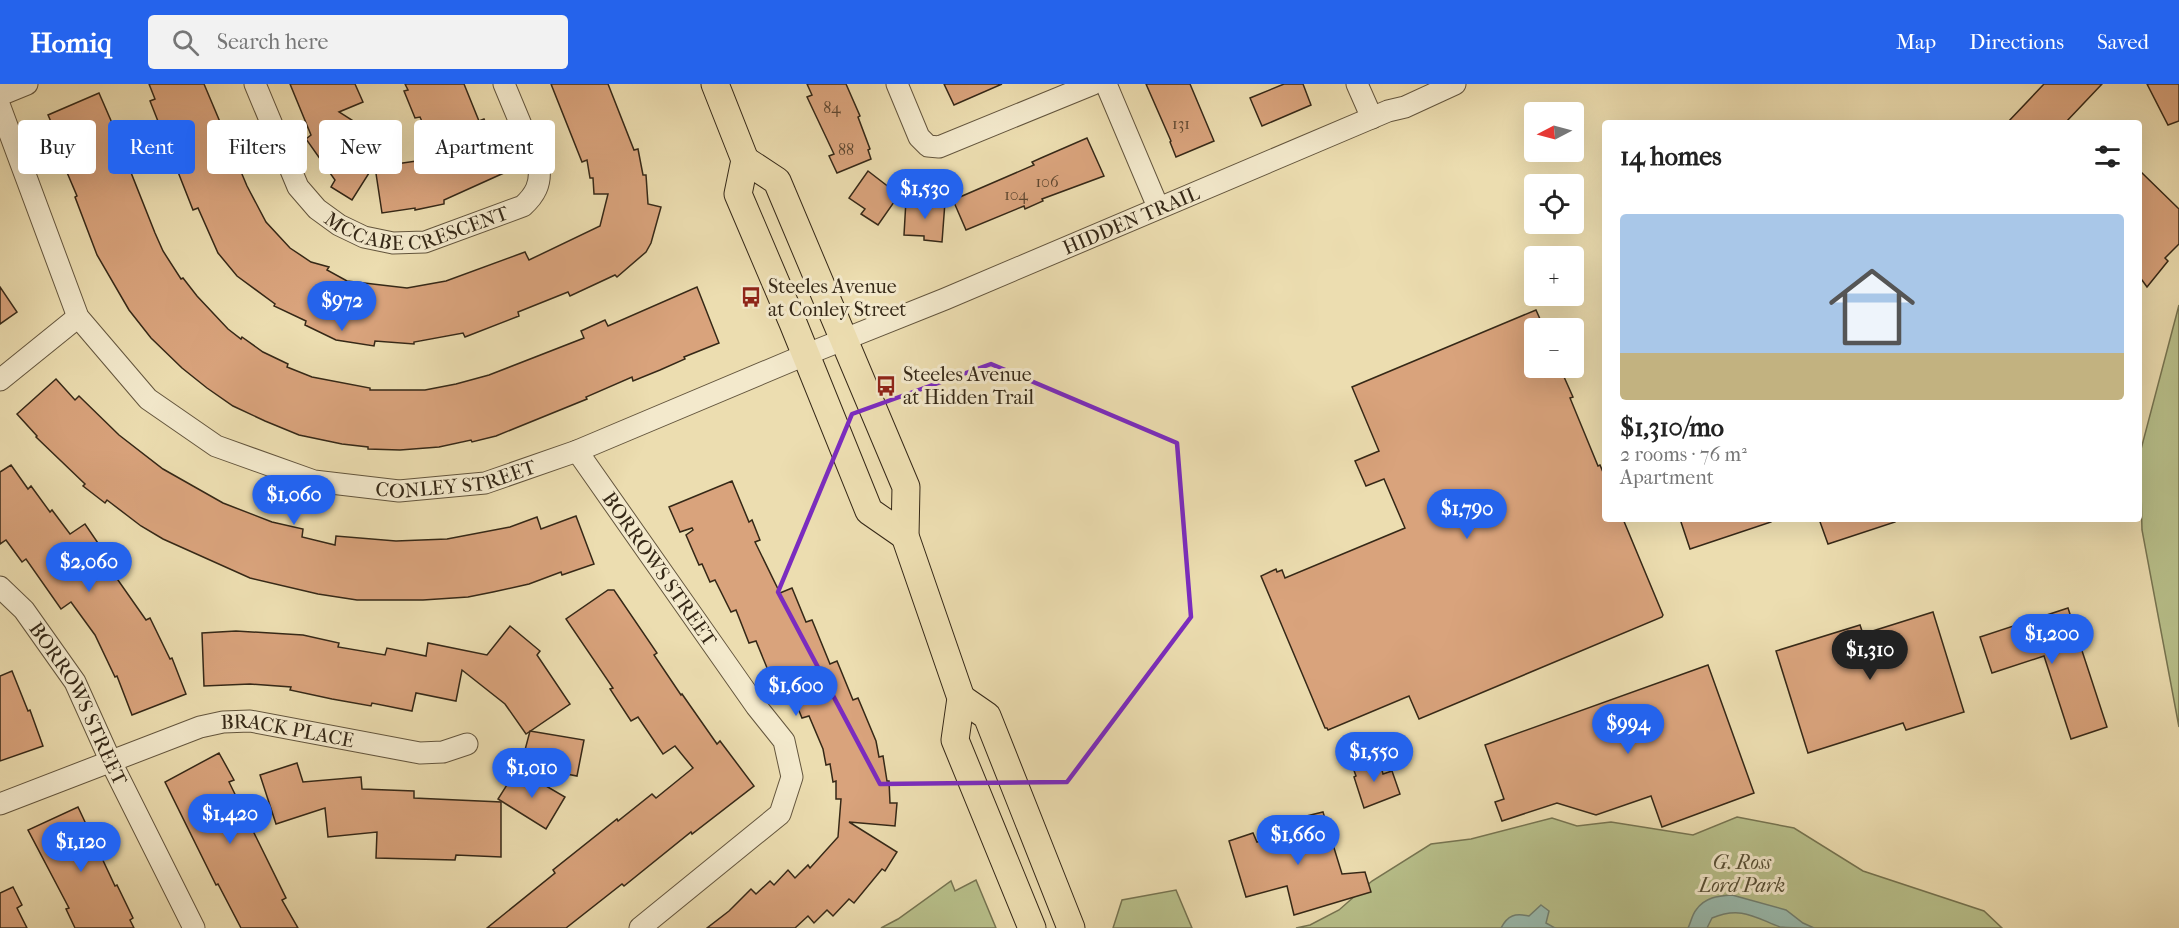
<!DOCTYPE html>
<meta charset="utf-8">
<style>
:root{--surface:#fff;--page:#f2f2f2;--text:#222;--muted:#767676;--line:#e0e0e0;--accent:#2563eb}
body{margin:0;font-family:"IM FELL French Canon",serif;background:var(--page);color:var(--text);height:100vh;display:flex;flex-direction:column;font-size:22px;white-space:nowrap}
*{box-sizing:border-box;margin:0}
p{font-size:20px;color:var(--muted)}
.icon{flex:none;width:33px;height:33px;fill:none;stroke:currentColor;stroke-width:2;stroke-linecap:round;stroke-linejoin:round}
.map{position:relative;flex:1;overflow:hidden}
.panel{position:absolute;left:1602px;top:36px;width:540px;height:402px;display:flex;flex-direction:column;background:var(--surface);border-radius:6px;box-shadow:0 6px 24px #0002}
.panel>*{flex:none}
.top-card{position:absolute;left:18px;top:36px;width:570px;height:54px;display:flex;gap:12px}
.needle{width:39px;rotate:264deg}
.buttons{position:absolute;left:1524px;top:18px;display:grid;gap:12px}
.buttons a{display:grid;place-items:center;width:60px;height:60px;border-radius:6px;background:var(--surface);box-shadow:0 6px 24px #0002;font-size:30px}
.price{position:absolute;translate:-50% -51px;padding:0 14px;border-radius:21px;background:var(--accent);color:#fff;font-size:20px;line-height:39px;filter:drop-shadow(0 2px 3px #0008)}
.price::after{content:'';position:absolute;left:50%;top:36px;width:18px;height:14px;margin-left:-9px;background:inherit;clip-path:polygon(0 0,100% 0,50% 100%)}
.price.active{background:#222;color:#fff}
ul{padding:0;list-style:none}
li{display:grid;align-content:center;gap:12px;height:318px;padding:0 18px}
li+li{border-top:2px solid var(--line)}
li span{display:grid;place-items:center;height:186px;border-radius:6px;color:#555}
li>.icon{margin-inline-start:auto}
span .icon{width:108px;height:108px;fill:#fffc;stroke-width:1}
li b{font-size:26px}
h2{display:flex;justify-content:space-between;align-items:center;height:72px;padding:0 18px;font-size:26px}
.pill{padding:0 21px;border-radius:6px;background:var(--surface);box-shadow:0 6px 24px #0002;font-size:21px;line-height:54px}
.pill.active{background:var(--accent);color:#fff}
header{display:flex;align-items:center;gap:36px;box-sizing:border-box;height:84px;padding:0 30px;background:var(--accent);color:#fff}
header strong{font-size:28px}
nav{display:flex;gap:33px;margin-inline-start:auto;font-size:21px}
.search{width:420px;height:54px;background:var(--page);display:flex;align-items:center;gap:15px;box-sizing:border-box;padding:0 21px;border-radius:6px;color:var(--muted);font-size:22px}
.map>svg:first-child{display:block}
.green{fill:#b8c08b;stroke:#767451;stroke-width:1.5}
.water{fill:#99bbaf;stroke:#718072;stroke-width:1.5}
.building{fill:#d9a37c;stroke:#352817;stroke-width:1.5}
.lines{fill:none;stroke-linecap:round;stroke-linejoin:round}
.minor-casing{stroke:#63553d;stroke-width:23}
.major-casing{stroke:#352817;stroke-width:29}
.minor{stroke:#f3e9cc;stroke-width:21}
.major{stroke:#ecddb0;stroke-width:27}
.marked{fill:none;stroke:#7b2cbf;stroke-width:4.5;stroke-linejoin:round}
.labels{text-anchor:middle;stroke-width:6;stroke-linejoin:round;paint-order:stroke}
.number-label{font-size:16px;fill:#5e4730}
.street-label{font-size:20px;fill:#352817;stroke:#f3e9cc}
.poi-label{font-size:20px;fill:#352817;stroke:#f3e9cc;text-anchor:start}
.park-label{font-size:20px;font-style:italic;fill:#564e34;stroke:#f3e9cc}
</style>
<header>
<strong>Homiq</strong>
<div class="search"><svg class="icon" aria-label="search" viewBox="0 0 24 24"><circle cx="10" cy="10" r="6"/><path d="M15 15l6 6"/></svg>Search here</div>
<nav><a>Map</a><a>Directions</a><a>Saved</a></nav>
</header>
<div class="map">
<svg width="2179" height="844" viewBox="0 0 2179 844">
<rect width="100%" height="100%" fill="#ecddb0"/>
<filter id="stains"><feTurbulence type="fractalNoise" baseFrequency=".00333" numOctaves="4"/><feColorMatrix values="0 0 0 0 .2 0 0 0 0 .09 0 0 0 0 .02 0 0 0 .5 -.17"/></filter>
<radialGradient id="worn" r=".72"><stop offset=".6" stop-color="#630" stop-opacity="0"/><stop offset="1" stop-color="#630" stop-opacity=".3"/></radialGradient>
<!-- green -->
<g class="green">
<polygon points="2179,221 2179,643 2142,446 2140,369"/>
<polygon points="1737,733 1794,744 1863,787 1984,827 2002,844 1296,844 1310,841 1339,826 1372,797 1431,760 1471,755 1552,734 1577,742 1611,738 1693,751"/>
<polygon points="976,796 996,844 881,844 898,835 951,797 955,807"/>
<polygon points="1176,806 1192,844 1113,844 1122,816"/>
</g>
<!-- water -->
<g class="water">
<path d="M1732 811 1786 826 1803 839 1814 844C1804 844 1790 844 1780 843 1754 833 1741 822 1712 834L1707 844H1688C1691 838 1692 831 1696 826 1705 813 1718 812 1732 811Z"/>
<path d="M1541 821 1549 827 1546 839 1555 844H1501C1508 831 1515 829 1529 832Z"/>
</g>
<!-- building -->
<g class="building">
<polygon points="149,0 204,0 247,102 266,138 290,164 311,178 329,183 327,186 347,197 407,204 446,197 525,168 529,176 600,142 608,110 594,110 593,94 590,94 587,76 582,78 551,0 608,0 634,66 638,65 643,91 646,91 648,120 661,123 651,159 646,168 617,193 615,191 570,212 568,208 518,228 519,232 465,253 463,249 414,258 414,260 375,257 374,262 336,256 305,241 306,237 274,222 275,220 237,192 218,169 198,124 193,126 150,17 155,15"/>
<polygon points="290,0 355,0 363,18 339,28 388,59 352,116 331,103 335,96 306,55 311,51"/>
<polygon points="405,0 464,0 479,37 484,35 506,88 444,116 444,120 415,126 415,124 382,129 375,83 438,74 420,33 415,34 404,7 408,6"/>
<polygon points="807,0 846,0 860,32 858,33 870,65 868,66 871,75 837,89 829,72 834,70 807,13 812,11"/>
<polygon points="944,0 1002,0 954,21"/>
<polygon points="1146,0 1190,0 1214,57 1176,73 1170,58 1171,57"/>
<polygon points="1284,0 1303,0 1311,21 1262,42 1250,14"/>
<polygon points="2044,0 2102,0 2065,39 2007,39"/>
<polygon points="2147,0 2179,0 2179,37 2168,41"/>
<polygon points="99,9 132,85 130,86 155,149 163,167 181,195 183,194 197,212 228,245 241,255 242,253 263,268 288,280 287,283 312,293 370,304 370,306 425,306 456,300 489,291 584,254 581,247 605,236 608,242 697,203 719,259 684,273 685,275 660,286 633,297 632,293 586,313 587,315 496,352 472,358 471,356 439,363 400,366 368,365 368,363 342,360 299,351 265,337 233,322 207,304 182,284 151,254 129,226 97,171 75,113 77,112 54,58 59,56 48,31"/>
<polygon points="1087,54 1104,92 1042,115 1043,117 1025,125 1024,122 966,146 953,116 1034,81 1032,78 1041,74"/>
<polygon points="2139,86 2179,125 2179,160 2165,174 2168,177 2147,203 2139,192"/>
<polygon points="868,87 899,111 878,141 861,130 865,125 849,114"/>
<polygon points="906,116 945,118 942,158 924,156 924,152 904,151"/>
<polygon points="0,203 17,228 0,240"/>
<polygon points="1536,226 1544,244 1534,244 1534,284 1560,284 1573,313 1570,314 1598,382 1600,381 1605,393 1605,435 1623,435 1663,531 1662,533 1419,635 1409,612 1328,646 1327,644 1325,644 1261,492 1276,485 1277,488 1282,486 1285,494 1405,444 1384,395 1366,402 1355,377 1379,367 1352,303"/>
<polygon points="56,295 75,316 79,312 119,351 163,385 223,419 272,438 303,445 302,453 335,461 336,452 396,457 447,455 510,443 537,433 541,445 576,432 594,480 562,491 561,488 529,500 493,508 468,513 423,516 357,516 318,510 250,494 163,455 141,442 107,416 105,419 83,402 85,400 36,353 37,352 17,330"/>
<polygon points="11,381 28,405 31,402 50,428 52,426 70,450 85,440 117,487 113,489 146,536 150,534 170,575 172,574 186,610 132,631 117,592 115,593 95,551 71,518 61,525 26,475 22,478 6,456 0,460 0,388"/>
<polygon points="732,397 749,438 752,436 760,456 755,458 780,509 792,504 806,538 812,536 830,580 837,577 853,616 858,614 876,657 879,673 883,672 887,697 889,697 890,719 897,719 895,742 849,738 897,768 885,787 882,785 854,819 849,815 833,832 827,826 814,839 808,832 795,844 707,844 729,827 751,805 756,810 770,797 774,801 788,786 795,794 808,781 810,784 838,753 841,715 836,715 836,697 833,698 830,680 826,681 823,665 809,632 802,634 795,617 793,618 782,592 772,596 756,557 749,559 736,526 731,528 715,496 710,498 702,480 699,481 686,451 693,446 692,444 680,448 669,423"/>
<polygon points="1680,435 1771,435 1771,438 1690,465"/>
<polygon points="1819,435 1895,435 1895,438 1828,460"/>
<polygon points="608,506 614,506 657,569 654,571 681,611 682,610 717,660 720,657 754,702 692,750 691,748 624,802 622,800 566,844 487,844 555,789 553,786 617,735 618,737 652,710 656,714 693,684 675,662 663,670 638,633 631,637 610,605 613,604 566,535"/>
<polygon points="2068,524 2107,643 2071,655 2044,572 1992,589 1980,553"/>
<polygon points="1933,528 1964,628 1906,646 1903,639 1808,669 1776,567 1860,541 1863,550"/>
<polygon points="510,542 540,567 537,571 570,620 526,650 505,620 462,586 456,617 416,609 412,627 372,619 371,622 332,615 290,606 291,603 250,600 204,602 202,549 236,547 303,551 339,559 338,563 385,571 387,564 426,572 428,559 487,571"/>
<polygon points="1708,581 1754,709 1662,743 1651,712 1596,731 1557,719 1502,737 1495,718 1504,715 1485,661"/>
<polygon points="12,587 28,627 30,626 43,662 0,677 0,592"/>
<polygon points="530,647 584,656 577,692 521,681"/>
<polygon points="219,669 234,696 229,698 286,814 282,816 298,844 241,844 218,800 216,801 165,698"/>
<polygon points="1375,674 1379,686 1382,686 1383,690 1392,687 1400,710 1364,724 1354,693 1356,692 1352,681"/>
<polygon points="297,679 303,698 361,693 362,705 414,707 414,714 501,718 501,773 456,771 455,776 376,774 377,748 328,753 325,724 276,740 260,691"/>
<polygon points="517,685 565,713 546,745 498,715"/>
<polygon points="78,723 115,802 117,801 133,834 130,836 134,844 75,844 66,825 69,824 28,746"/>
<polygon points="1323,728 1342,790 1365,788 1371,808 1294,831 1287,802 1246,813 1229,757 1253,749 1257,758 1295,747 1294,735"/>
<polygon points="13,803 22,821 17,824 27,844 0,844 0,809"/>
</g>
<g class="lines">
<!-- minor casing -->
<g class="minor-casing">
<g id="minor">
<path id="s1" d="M255 0 298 103 317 125 339 141 364 153 393 159 425 158 523 122C535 111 541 100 539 84L504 0"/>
<polyline points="897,0 919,53 928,62 939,63 1093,0"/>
<polyline points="1106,0 1158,123"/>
<polyline points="1357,0 1372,34"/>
<polyline points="0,11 27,0"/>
<path id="s2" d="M0 23 78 233 148 315 216 362 314 397 399 407 485 399 577 367 805 271 945 215 1388 27 1405 23 1455 0"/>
<polyline points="0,296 78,233"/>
<path id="s3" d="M577 367 756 622 784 657 792 693 780 730 640 844"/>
<path id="s4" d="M0 503 24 526 75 598 111 678 194 844"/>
<path id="s5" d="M0 720 200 643 223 638 250 637 420 669 443 668 467 660"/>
</g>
</g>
<!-- major casing -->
<g class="major-casing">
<g id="major">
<polyline points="715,0 745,76 738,110 793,239 869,427 905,452"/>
<polyline points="745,76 777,97 906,403 905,452 961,614 955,656 1032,844"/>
<polyline points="961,614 987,632 1071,844"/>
</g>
</g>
<!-- minor -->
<use href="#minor" class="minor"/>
<!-- major -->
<use href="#major" class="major"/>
</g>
<!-- marked area -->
<path class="marked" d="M991 280 1177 359 1191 533 1067 698 880 700 778 508 852 330Z"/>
<!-- icons -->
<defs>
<g id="bus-bare" transform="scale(1.62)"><path d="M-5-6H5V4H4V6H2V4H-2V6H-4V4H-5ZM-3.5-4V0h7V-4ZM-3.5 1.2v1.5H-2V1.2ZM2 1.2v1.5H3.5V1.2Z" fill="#8f2418" stroke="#f3e9cc" stroke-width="2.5" paint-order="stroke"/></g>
</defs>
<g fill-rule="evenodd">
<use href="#bus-bare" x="751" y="213"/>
<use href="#bus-bare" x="886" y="302"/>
</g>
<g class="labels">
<!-- number labels -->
<g class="number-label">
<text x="832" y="29">84</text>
<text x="1181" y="45">131</text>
<text x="846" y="71">88</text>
<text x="1047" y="103">106</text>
<text x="1016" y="116">104</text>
</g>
<!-- street labels -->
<g class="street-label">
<text dy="7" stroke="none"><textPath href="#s1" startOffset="249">MCCABE CRESCENT</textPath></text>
<text dy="7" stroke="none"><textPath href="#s2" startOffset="1388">HIDDEN TRAIL</textPath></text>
<text dy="7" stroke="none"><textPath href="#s2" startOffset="662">CONLEY STREET</textPath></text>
<text dy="7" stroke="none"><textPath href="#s3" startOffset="144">BORROWS STREET</textPath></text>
<text dy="7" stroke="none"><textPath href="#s4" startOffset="142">BORROWS STREET</textPath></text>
<text dy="7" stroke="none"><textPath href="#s5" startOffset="303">BRACK PLACE</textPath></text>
</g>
<!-- poi labels -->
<g class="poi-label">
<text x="768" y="209">Steeles Avenue<tspan x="768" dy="23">at Conley Street</tspan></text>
<text x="903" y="297">Steeles Avenue<tspan x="903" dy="23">at Hidden Trail</tspan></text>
</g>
<!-- park labels -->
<g class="park-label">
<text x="1742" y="785">G. Ross<tspan x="1742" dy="23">Lord Park</tspan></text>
</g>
</g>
<rect width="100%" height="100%" filter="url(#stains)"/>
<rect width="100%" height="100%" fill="url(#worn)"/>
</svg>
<div class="buttons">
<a><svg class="needle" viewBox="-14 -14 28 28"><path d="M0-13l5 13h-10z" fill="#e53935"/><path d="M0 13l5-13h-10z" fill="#767676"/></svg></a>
<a><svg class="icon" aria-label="locate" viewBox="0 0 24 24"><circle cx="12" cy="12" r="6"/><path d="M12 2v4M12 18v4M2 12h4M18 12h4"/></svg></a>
<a>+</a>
<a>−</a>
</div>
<b class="price" style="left:925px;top:136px">$1,530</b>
<b class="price" style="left:342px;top:248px">$972</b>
<b class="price" style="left:294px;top:442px">$1,060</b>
<b class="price" style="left:1467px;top:456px">$1,790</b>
<b class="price" style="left:89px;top:509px">$2,060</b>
<b class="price" style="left:2052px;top:581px">$1,200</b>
<b class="price active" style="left:1870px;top:597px">$1,310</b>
<b class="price" style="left:796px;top:633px">$1,600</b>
<b class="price" style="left:1628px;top:671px">$994</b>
<b class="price" style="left:1374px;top:699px">$1,550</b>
<b class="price" style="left:532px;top:715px">$1,010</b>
<b class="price" style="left:230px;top:761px">$1,420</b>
<b class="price" style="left:1298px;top:782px">$1,660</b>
<b class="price" style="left:81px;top:789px">$1,120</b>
<div class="top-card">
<a class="pill">Buy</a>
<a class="pill active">Rent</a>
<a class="pill">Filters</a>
<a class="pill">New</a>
<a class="pill">Apartment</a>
</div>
<section class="panel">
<h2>14 homes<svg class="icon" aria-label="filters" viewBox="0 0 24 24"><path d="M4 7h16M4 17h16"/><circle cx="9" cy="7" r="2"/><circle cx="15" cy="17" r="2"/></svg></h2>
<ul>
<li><span style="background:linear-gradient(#a9c7e8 75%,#c2b280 0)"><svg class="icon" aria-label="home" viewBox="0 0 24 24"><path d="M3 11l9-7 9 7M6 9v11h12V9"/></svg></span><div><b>$1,310/mo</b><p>2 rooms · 76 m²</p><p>Apartment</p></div></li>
</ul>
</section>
</div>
